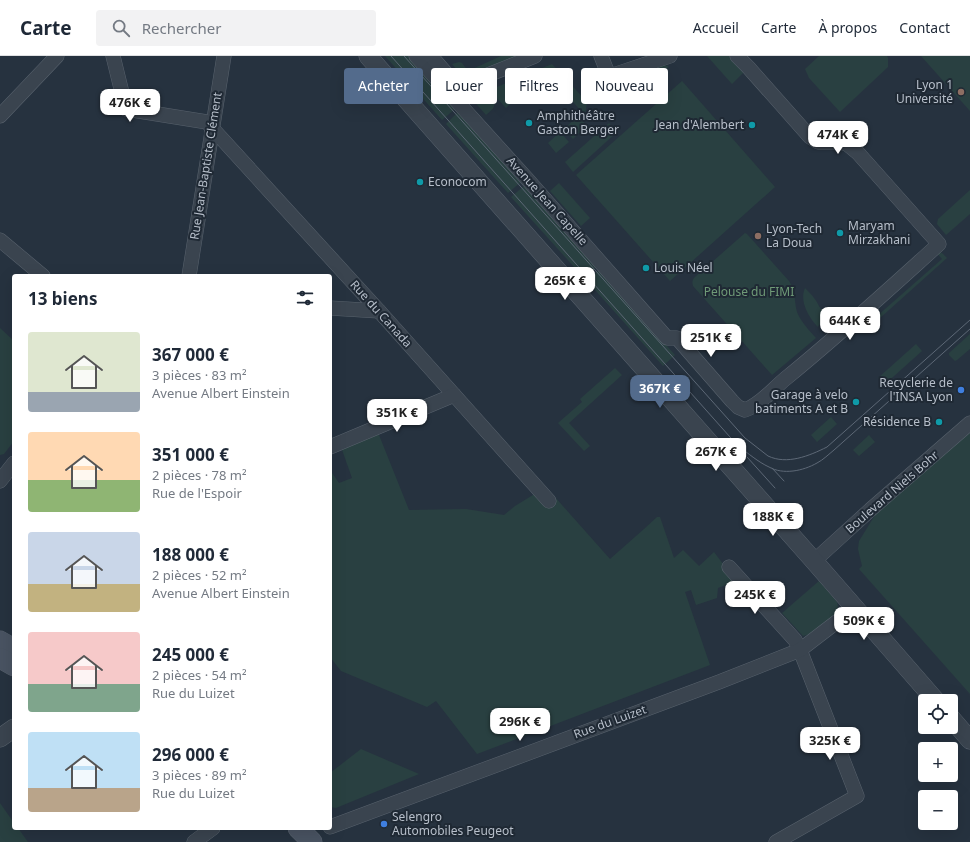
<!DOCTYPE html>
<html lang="fr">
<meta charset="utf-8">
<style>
:root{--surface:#fff;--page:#f2f2f3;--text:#1f2937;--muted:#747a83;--line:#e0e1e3;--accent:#536b8c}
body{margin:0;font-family:"Noto Sans",sans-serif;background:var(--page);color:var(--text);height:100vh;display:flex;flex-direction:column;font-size:15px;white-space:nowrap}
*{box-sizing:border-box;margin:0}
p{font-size:13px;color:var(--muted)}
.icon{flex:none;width:22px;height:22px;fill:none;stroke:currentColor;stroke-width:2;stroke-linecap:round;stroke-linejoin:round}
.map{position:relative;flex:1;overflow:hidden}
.panel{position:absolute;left:12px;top:218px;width:320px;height:556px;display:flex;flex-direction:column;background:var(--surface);border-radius:4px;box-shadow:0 4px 16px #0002}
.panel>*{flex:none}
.banner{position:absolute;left:344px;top:12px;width:380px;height:36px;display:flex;gap:8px}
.fabs{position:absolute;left:918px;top:638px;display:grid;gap:8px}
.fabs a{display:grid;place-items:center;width:40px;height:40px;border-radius:4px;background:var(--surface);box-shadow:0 4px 16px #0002;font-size:20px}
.price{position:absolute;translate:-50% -34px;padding:0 9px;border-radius:8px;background:#fff;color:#222;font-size:13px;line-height:26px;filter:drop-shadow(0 1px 2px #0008)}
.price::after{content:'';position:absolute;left:50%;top:24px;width:12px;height:9px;margin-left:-6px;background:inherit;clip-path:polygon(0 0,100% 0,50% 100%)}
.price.current{background:var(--accent);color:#fff}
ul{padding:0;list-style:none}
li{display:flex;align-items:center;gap:12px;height:100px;padding:0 16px}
li span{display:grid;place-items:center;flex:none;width:112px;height:80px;border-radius:4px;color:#555}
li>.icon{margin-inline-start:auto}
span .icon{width:48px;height:48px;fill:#fffc;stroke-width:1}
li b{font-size:17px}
h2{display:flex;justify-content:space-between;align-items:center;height:48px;padding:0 16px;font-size:17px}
.chip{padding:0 14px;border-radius:4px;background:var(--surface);box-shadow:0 4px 16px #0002;font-size:14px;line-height:36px}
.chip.current{background:var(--accent);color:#fff}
header{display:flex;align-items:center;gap:24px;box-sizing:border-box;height:56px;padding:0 20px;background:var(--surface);border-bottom:1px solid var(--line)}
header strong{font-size:19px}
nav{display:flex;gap:22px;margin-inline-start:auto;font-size:14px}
.search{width:280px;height:36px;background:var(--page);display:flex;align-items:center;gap:10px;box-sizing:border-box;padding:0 14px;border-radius:4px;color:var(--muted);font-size:15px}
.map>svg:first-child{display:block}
.green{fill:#294041}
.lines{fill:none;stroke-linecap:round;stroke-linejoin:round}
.minor-casing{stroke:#58626d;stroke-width:15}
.tertiary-casing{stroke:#58626d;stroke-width:19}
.secondary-casing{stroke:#58626d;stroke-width:21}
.minor{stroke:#3a444f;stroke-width:14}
.tertiary{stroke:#3a444f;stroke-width:18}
.secondary{stroke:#495362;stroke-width:20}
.tram{stroke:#5d6876;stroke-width:1}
.education-dot{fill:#8d6e63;stroke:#1f2934;stroke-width:1.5}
.culture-dot{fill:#0f9aa8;stroke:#1f2934;stroke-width:1.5}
.shop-dot{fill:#3f7fe0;stroke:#1f2934;stroke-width:1.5}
.labels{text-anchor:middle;stroke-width:4;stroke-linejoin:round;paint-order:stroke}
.poi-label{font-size:12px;fill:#b7bfca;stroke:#1f2934;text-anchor:start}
.street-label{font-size:12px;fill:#b7bfca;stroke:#1f2934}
.park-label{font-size:12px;fill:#6f9a77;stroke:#1f2934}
</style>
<header>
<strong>Carte</strong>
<div class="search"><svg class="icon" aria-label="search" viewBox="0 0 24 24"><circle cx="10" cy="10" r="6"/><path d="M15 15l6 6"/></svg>Rechercher</div>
<nav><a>Accueil</a><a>Carte</a><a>À propos</a><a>Contact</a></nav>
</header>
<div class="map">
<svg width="970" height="786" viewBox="0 0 970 786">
<rect width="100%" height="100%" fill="#26323f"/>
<!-- green -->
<g class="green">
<polygon points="385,0 408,0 455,53 442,64"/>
<polygon points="501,0 524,0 466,25 452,8 459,6 462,7 468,15"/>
<polygon points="707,0 729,0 731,1 745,15 732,28"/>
<polygon points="819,0 887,0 888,2 888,11 840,56 809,22 805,13"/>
<polygon points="921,0 970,0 970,55"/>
<polygon points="552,8 564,21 555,26 545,16 506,52 492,37 491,35 492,33"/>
<polygon points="661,9 665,9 669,11 594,43 611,28"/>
<polygon points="566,23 587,46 583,73 573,83 564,73 582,56 557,28"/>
<polygon points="682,25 775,131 670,225 576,119"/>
<path d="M479 38H486C496 49 498 49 486 59L471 42Z"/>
<polygon points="458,56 521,126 508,137 446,68"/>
<polygon points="609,67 617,76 573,116 565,106"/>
<polygon points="560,76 569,86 556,97 548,87"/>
<polygon points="559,127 590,162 581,170 550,135"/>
<polygon points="524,130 596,211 584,222 511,141"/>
<polygon points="970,134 970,158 946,179 937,168 938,163"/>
<path d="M745 177 747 178 789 225C796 235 794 245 797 256 801 266 809 274 816 282L772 319 693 230C692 226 692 224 695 221Z"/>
<path d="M936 196C941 195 944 199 947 202L870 271 868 268 942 203Z"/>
<polygon points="599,214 675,299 663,310 587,225"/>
<path d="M805 232C808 235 812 239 814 242 819 248 819 253 826 258L818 271C809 262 799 245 805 232Z"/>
<polygon points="0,272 14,285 14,385 4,398 0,399"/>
<polygon points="970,278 970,293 957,304 955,305 949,299 949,297"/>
<polygon points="916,288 922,295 884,329 878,322"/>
<polygon points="615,312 622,319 569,367 590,390 584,395 558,367 582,346 580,343"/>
<polygon points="831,361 837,368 817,386 811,379"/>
<polygon points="377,374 409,454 466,453 504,459 515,450 546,431 610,503 644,473 657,461 660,461 674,502 683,494 699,510 714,496 736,525 718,532 717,542 696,549 691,534 685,536 710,609 477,698 436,645 427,651 341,615 330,601 330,414 339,427 352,422 341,391"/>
<polygon points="970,374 970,638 859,513 862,510 858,493 859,485 877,456"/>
<polygon points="869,379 875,386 859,400 853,394"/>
<polygon points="819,525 837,546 838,551 835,559 814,577 803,580 782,557"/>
<polygon points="361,693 419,718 336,752 330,751 330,717"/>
<polygon points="0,747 14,767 14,772 18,772 28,786 0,786"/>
</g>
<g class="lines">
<!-- minor casing -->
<g class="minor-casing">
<g id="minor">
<polyline points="113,0 126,53 207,66 212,72 379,255 549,445"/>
<path d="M416 0 528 124 667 282H677L732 345 738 351 745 354C760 349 773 333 785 323 838 280 888 234 939 188L858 97 847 88 840 86H818L810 81 748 11 737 0"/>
<polyline points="431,0 458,31"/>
<polyline points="601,0 607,15 612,19 616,18 670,0"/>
<polyline points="449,37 458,31 535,0"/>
<polyline points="0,60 57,0"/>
<polyline points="0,184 43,220"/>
<polyline points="189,220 224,0"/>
<polyline points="330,252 379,255"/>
<polyline points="330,391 454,339"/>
<polyline points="0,425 14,407"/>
<polyline points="814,505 870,454 970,367"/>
<polyline points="729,511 795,584 800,594 857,740 776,786"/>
<polyline points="330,771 719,626 800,594 847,558 856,553"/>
<polyline points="194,786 213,772"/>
</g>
</g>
<!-- tertiary casing -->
<g class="tertiary-casing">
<g id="tertiary">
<polyline points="368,0 814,505 936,645"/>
<polyline points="951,662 970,684"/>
<polyline points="0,682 14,672"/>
</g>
</g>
<!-- secondary casing -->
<g class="secondary-casing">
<g id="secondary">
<polyline points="0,585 14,593"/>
<polyline points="0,602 14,610"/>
<polyline points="298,772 312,786"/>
</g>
</g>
<!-- minor -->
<use href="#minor" class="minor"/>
<!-- tertiary -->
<use href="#tertiary" class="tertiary"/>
<!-- secondary -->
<use href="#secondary" class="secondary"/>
<!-- tram -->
<g class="tram">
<path d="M391 0 738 390C748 397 758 406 769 411 783 419 803 415 817 407 823 404 829 398 834 394L970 273"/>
<path d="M404 0 745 382 768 400C787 409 809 400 827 391L970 264"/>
<polyline points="747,401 775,432"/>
<polyline points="772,412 784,425"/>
</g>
</g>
<!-- markers -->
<g class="education-dot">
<circle cx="961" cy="36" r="4"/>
<circle cx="758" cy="180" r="4"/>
</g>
<g class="culture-dot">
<circle cx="529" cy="67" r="4"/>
<circle cx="752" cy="69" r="4"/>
<circle cx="420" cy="126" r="4"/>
<circle cx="840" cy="177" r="4"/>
<circle cx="646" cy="212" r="4"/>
<circle cx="856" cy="346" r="4"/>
<circle cx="939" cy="366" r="4"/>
</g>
<g class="shop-dot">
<circle cx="961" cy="334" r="4"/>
<circle cx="384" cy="768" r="4"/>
</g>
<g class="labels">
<!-- poi labels -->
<g class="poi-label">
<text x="953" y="33" text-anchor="end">Lyon 1<tspan x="953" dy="14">Université</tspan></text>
<text x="537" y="64">Amphithéâtre<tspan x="537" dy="14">Gaston Berger</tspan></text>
<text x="744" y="73" text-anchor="end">Jean d'Alembert</text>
<text x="428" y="130">Econocom</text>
<text x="848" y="174">Maryam<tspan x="848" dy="14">Mirzakhani</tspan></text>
<text x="766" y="177">Lyon-Tech<tspan x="766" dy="14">La Doua</tspan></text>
<text x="654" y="216">Louis Néel</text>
<text x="953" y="331" text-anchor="end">Recyclerie de<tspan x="953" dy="14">l'INSA Lyon</tspan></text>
<text x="848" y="343" text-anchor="end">Garage à velo<tspan x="848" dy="14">batiments A et B</tspan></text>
<text x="931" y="370" text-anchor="end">Résidence B</text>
<text x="392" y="765">Selengro<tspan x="392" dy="14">Automobiles Peugeot</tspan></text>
</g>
<!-- street labels -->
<g class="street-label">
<text transform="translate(206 110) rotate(-81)" y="4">Rue Jean-Baptiste Clément</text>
<text transform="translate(547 145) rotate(48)" y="4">Avenue Jean Capelle</text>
<text transform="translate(381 258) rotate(48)" y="4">Rue du Canada</text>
<text transform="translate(892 436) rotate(-41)" y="4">Boulevard Niels Bohr</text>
<text transform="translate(610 666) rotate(-20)" y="4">Rue du Luizet</text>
</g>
<!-- park labels -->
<g class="park-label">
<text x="749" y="240">Pelouse du FIMI</text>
</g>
</g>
</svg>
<div class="fabs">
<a><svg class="icon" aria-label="locate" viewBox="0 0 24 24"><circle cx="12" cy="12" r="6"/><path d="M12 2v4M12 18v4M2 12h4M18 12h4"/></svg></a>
<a>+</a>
<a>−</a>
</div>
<b class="price" style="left:130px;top:67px">476K €</b>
<b class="price" style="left:838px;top:99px">474K €</b>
<b class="price" style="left:565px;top:245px">265K €</b>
<b class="price" style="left:850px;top:285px">644K €</b>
<b class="price" style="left:711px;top:302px">251K €</b>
<b class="price current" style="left:660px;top:353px">367K €</b>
<b class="price" style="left:397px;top:377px">351K €</b>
<b class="price" style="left:716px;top:416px">267K €</b>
<b class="price" style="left:773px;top:481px">188K €</b>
<b class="price" style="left:755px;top:559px">245K €</b>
<b class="price" style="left:864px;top:585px">509K €</b>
<b class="price" style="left:520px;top:686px">296K €</b>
<b class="price" style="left:830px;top:705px">325K €</b>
<div class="banner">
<a class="chip current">Acheter</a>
<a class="chip">Louer</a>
<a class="chip">Filtres</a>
<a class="chip">Nouveau</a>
</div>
<section class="panel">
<h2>13 biens<svg class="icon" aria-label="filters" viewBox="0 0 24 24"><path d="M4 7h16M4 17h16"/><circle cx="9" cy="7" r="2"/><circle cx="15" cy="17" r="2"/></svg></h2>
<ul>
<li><span style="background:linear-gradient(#dfe7d0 75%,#9aa5b1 0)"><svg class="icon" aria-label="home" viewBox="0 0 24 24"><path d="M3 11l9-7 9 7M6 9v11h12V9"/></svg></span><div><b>367 000 €</b><p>3 pièces · 83 m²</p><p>Avenue Albert Einstein</p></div></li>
<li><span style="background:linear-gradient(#ffd9b3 60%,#8fb573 0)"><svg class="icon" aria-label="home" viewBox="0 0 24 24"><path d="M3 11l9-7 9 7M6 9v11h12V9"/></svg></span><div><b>351 000 €</b><p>2 pièces · 78 m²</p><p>Rue de l'Espoir</p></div></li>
<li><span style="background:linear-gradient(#c9d6e8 65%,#c2b280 0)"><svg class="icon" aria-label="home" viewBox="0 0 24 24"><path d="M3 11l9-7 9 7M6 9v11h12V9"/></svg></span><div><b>188 000 €</b><p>2 pièces · 52 m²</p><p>Avenue Albert Einstein</p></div></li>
<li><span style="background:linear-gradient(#f6c9c9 65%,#7fa58c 0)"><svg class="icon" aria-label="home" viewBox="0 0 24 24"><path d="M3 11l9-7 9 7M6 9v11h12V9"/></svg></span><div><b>245 000 €</b><p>2 pièces · 54 m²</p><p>Rue du Luizet</p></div></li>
<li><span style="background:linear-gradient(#bfe0f5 70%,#b9a48a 0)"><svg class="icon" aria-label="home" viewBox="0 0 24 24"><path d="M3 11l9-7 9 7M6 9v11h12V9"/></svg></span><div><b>296 000 €</b><p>3 pièces · 89 m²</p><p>Rue du Luizet</p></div></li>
</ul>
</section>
</div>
